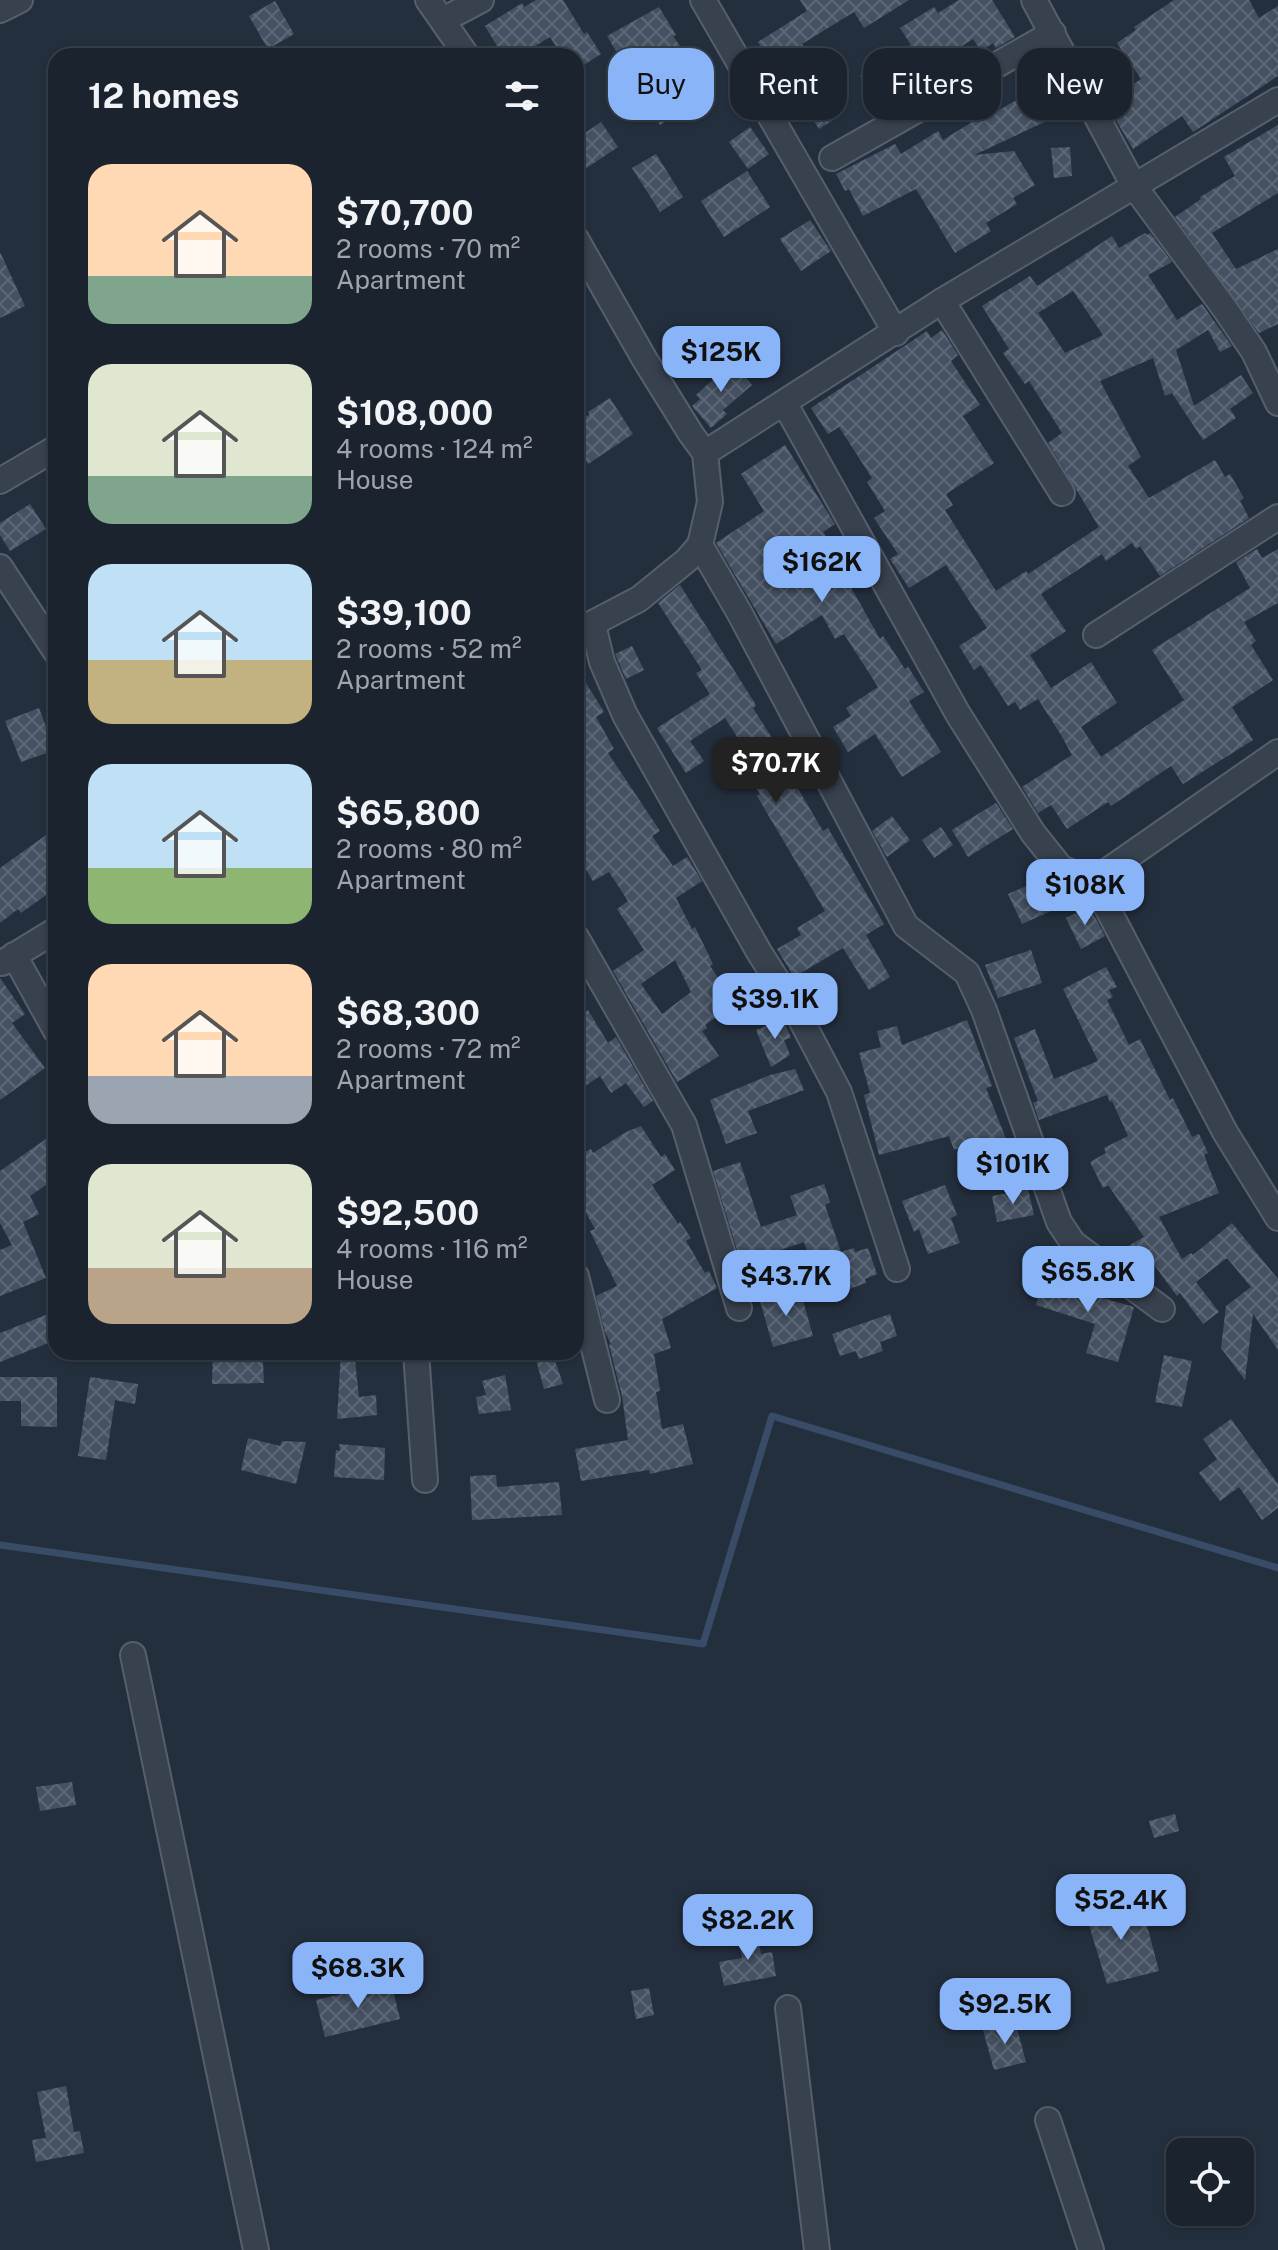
<!DOCTYPE html>
<meta charset="utf-8">
<style>
:root{--surface:#1b232e;--page:#242b36;--text:#f1f3f6;--muted:#a0a4aa;--line:#39404a;--accent:#8ab4f8}
body{margin:0;font-family:"Public Sans",sans-serif;background:var(--page);color:var(--text);height:100vh;display:flex;flex-direction:column;font-size:30px;white-space:nowrap}
*{box-sizing:border-box;margin:0}
p{font-size:26px;color:var(--muted)}
.icon{flex:none;width:44px;height:44px;fill:none;stroke:currentColor;stroke-width:2;stroke-linecap:round;stroke-linejoin:round}
.map{position:relative;flex:1;overflow:hidden}
.side{position:absolute;left:48px;top:48px;width:536px;height:1312px;display:flex;flex-direction:column;background:var(--surface);border-radius:24px;box-shadow:0 2px 6px #0004,0 0 0 2px var(--line)}
.side>*{flex:none}
.hud{position:absolute;left:608px;top:48px;width:550px;height:72px;display:flex;gap:16px}
.buttons{position:absolute;left:1166px;top:2138px;display:grid;gap:16px}
.buttons a{display:grid;place-items:center;width:88px;height:88px;border-radius:16px;background:var(--surface);box-shadow:0 2px 6px #0004,0 0 0 2px var(--line);font-size:40px}
.price{position:absolute;translate:-50% -68px;padding:0 18px;border-radius:16px;background:var(--accent);color:#111;font-size:26px;line-height:52px;filter:drop-shadow(0 2px 4px #0008)}
.price::after{content:'';position:absolute;left:50%;top:48px;width:24px;height:18px;margin-left:-12px;background:inherit;clip-path:polygon(0 0,100% 0,50% 100%)}
.price.active{background:#222;color:#fff}
ul{padding:0;list-style:none}
li{display:flex;align-items:center;gap:24px;height:200px;padding:0 40px}
li span{display:grid;place-items:center;flex:none;width:224px;height:160px;border-radius:24px;color:#555}
li>.icon{margin-inline-start:auto}
span .icon{width:96px;height:96px;fill:#fffc;stroke-width:1}
li b{font-size:34px}
h2{display:flex;justify-content:space-between;align-items:center;height:96px;padding:0 40px;font-size:34px}
.pill{padding:0 28px;border-radius:24px;background:var(--surface);box-shadow:0 2px 6px #0004,0 0 0 2px var(--line);font-size:28px;line-height:72px}
.pill.active{background:var(--accent);color:#111}
.map>svg:first-child{display:block}
.lines{fill:none;stroke-linecap:round;stroke-linejoin:round}
.stream{stroke:#394c67;stroke-width:7}
.building{fill:url(#building-cross-hatch);fill-rule:evenodd}
.minor-casing{stroke:#565f6c;stroke-width:28}
.minor{stroke:#38414e;stroke-width:24}
</style>
<div class="map">
<svg width="1278" height="2250" viewBox="0 0 1278 2250">
<defs>
<pattern id="building-cross-hatch" width="8" height="8" patternUnits="userSpaceOnUse" patternTransform="scale(2)"><rect width="8" height="8" fill="#455162"/><path d="M0 0l8 8M0 8l8-8" fill="none" stroke="#5d6877"/></pattern>
</defs>
<rect width="100%" height="100%" fill="#242f3e"/>
<g class="lines">
<!-- stream -->
<polyline class="stream" points="0,1545 703,1644 772,1416 1278,1568"/>
</g>
<!-- building -->
<g class="building">
<polygon points="536,0 563,0 584,34 587,32 601,54 576,70 576,56 562,56 550,37 519,56 503,56 485,26 522,3 524,7"/>
<polygon points="800,0 909,0 864,28 854,12 802,44 805,48 800,51 840,116 819,129 778,65 774,67 758,42 807,11"/>
<polygon points="959,0 992,0 1015,37 996,48 993,43 981,51 973,39 912,77 914,80 894,92 898,98 875,112 866,98 871,94 860,76 911,45 900,28 934,7 938,13"/>
<polygon points="1174,0 1249,0 1259,18 1278,6 1278,76 1193,132 1182,116 1133,149 1106,103 1141,79 1117,43 1136,30 1134,27"/>
<polygon points="275,1 294,34 268,49 249,16"/>
<polygon points="659,7 676,35 673,36 705,82 672,105 678,113 660,125 635,88 637,87 607,36"/>
<polygon points="1050,78 1066,112 974,155 1014,151 1035,185 1013,198 1017,204 986,223 991,231 955,253 916,189 863,216 849,189 845,191 836,174 895,144 901,154 938,131 943,140 985,114 987,117 1034,90 1033,86"/>
<polygon points="601,122 618,147 576,175 576,139"/>
<polygon points="1278,125 1278,193 1212,233 1236,269 1278,249 1278,324 1259,333 1175,217 1201,199 1200,197 1235,176 1224,157"/>
<polygon points="750,127 769,154 748,169 729,142"/>
<polygon points="1070,147 1072,176 1054,178 1051,148"/>
<polygon points="656,154 683,197 660,212 632,168"/>
<polygon points="747,171 770,207 724,237 701,201"/>
<polygon points="810,220 831,251 801,271 780,239"/>
<path d="M1145 233 1147 235 1150 233 1172 262 1148 275 1177 320 1202 304 1232 346 1220 352 1208 330 1176 350 1194 406 1241 375 1253 393 1230 409 1236 418 1203 440 1172 393 1165 396 1153 358 1100 381 1141 457 1128 466 1149 498 1215 460 1225 477 1230 474 1244 498 1240 501 1249 518 1160 576 1140 546 1136 549 1132 543 1106 561 1102 554 1041 594 1066 631 1030 655 1051 688 1091 662 1117 703 1081 727 1101 757 1184 700 1152 650 1250 588 1236 562 1257 549 1262 558 1278 549V603L1244 622 1256 641 1251 645 1273 680 1232 707 1253 740 1183 784 1171 766 1111 806 1108 802 1067 829 1051 805 1038 813 1022 787 1072 755 1061 735 1038 699 1020 710 1015 702 1008 706 981 665 974 670 959 646 987 628 946 565 909 588 890 559 898 554 874 518 885 511 867 482 872 478 839 427 828 434 811 408 927 331 931 338 942 330 958 355 951 361 980 405 963 416 994 463 946 494 953 505 945 510 996 591 1026 571 1028 574 1099 527 1048 443 1062 433 1029 381 1025 384 1003 353 1009 349 982 306 1030 276 1037 286 1112 236 1119 248ZM1073 291 1103 335 1065 353 1038 313Z"/>
<polygon points="0,252 25,306 0,318"/>
<polygon points="732,362 752,385 723,410 727,414 711,428 692,406 700,399 696,395"/>
<polygon points="610,398 633,434 588,464 576,444 576,423 590,414 588,412"/>
<polygon points="785,445 835,524 823,532 845,564 840,568 880,639 883,636 905,669 908,667 924,692 909,701 941,752 902,777 875,734 848,752 833,727 851,716 846,708 878,687 844,634 835,639 822,615 776,644 716,543 764,511 741,474"/>
<polygon points="30,504 46,529 10,551 0,535 0,523"/>
<polygon points="680,585 756,705 753,708 788,763 784,765 823,831 828,828 884,924 866,935 890,977 869,990 843,948 794,977 777,949 801,935 797,928 825,911 757,796 760,794 737,759 747,752 725,718 690,741 704,761 686,773 657,728 710,694 696,673 702,670 658,603"/>
<polygon points="632,646 644,670 626,679 615,654"/>
<path d="M576 667 604 712 596 717 614 749 608 753 660 831 652 836 673 866 687 857 702 881 676 898 692 929 695 927 713 964 710 966 726 989 712 999 722 1013 705 1025 707 1028 702 1031 719 1056 677 1082 613 971 644 950 617 909 628 901 609 872 593 881 576 853ZM675 960 691 992 662 1014 641 984Z"/>
<polygon points="39,708 55,750 21,762 5,721"/>
<polygon points="996,803 1013,829 968,857 952,830"/>
<polygon points="892,816 910,840 887,857 872,831"/>
<polygon points="941,827 953,845 934,858 922,840"/>
<polygon points="56,828 56,888 21,913 18,909 0,923 0,868"/>
<polygon points="1045,878 1058,908 1022,924 1008,894"/>
<polygon points="1089,906 1105,936 1081,949 1066,918"/>
<polygon points="1031,950 1042,983 998,998 985,965"/>
<polygon points="1106,967 1117,987 1109,990 1113,997 1107,1000 1129,1045 1140,1039 1170,1100 1173,1098 1192,1137 1199,1134 1208,1153 1204,1155 1219,1193 1159,1217 1182,1259 1191,1253 1193,1255 1232,1223 1278,1279 1278,1350 1253,1314 1245,1380 1221,1348 1226,1306 1251,1287 1227,1258 1196,1282 1219,1312 1203,1324 1180,1293 1177,1296 1149,1258 1144,1275 1141,1270 1138,1272 1123,1259 1132,1254 1128,1246 1144,1237 1108,1185 1103,1188 1090,1162 1106,1153 1104,1148 1128,1136 1112,1101 1110,1102 1107,1095 1039,1120 1033,1103 1038,1101 1014,1038 1035,1029 1054,1079 1098,1061 1063,989"/>
<polygon points="0,978 25,1014 12,1023 45,1068 0,1100"/>
<polygon points="588,1010 608,1043 616,1037 653,1101 644,1107 626,1083 611,1093 600,1076 576,1092 576,1017"/>
<polygon points="783,1019 791,1038 784,1040 790,1055 771,1067 756,1030"/>
<polygon points="967,1020 992,1086 986,1088 1006,1139 987,1146 984,1138 954,1150 949,1136 879,1155 864,1095 870,1093 859,1053 881,1047 877,1031 897,1026 902,1045"/>
<polygon points="795,1069 804,1090 748,1111 757,1133 726,1144 710,1100 770,1075"/>
<polygon points="641,1126 661,1157 665,1154 675,1170 652,1185 678,1224 680,1222 691,1238 686,1241 705,1273 709,1271 717,1288 662,1319 671,1348 654,1354 660,1391 656,1392 662,1429 683,1424 693,1464 650,1474 649,1470 581,1481 575,1449 628,1440 622,1396 609,1345 611,1344 605,1332 596,1296 617,1286 590,1231 595,1229 576,1195 576,1157 591,1149 593,1153 626,1132"/>
<polygon points="56,1132 56,1178 30,1196 39,1214 23,1222 46,1278 0,1296 0,1250 12,1245 0,1223 0,1171"/>
<polygon points="740,1162 761,1227 797,1215 790,1196 824,1184 830,1202 825,1205 841,1252 854,1248 855,1252 868,1248 877,1274 865,1279 866,1283 824,1298 804,1242 741,1263 713,1171"/>
<polygon points="945,1185 957,1215 951,1218 960,1243 928,1254 919,1229 914,1232 902,1201"/>
<polygon points="1028,1189 1034,1215 997,1222 992,1196"/>
<polygon points="1046,1269 1075,1278 1071,1289 1134,1307 1118,1362 1086,1353 1095,1324 1036,1305"/>
<polygon points="800,1290 813,1336 773,1347 760,1301"/>
<polygon points="56,1311 56,1340 0,1362 0,1333"/>
<polygon points="890,1314 897,1336 880,1342 883,1351 859,1359 856,1351 840,1356 832,1334"/>
<polygon points="213,1352 256,1352 256,1362 263,1362 264,1383 212,1384"/>
<polygon points="341,1352 354,1352 359,1397 376,1395 377,1415 337,1419"/>
<polygon points="534,1352 552,1352 563,1384 544,1389"/>
<polygon points="1164,1355 1192,1361 1182,1407 1155,1402"/>
<polygon points="505,1375 511,1410 479,1414 476,1397 486,1395 482,1381"/>
<polygon points="0,1377 57,1377 57,1427 21,1426 21,1401 0,1401"/>
<polygon points="90,1377 138,1384 135,1404 115,1400 106,1460 78,1456"/>
<polygon points="1231,1419 1278,1484 1278,1508 1262,1520 1239,1487 1220,1501 1199,1473 1217,1459 1203,1439"/>
<polygon points="248,1438 280,1446 282,1441 306,1442 296,1484 241,1470"/>
<polygon points="339,1444 385,1448 384,1480 334,1477 336,1450 340,1451"/>
<polygon points="496,1475 497,1487 559,1482 562,1515 472,1520 470,1476"/>
<polygon points="72,1782 76,1805 40,1811 36,1787"/>
<polygon points="1175,1814 1179,1831 1154,1838 1149,1821"/>
<polygon points="1127,1897 1135,1925 1146,1922 1159,1971 1107,1984 1084,1909"/>
<polygon points="757,1930 761,1954 772,1952 776,1976 724,1986 719,1962 742,1958 737,1934"/>
<polygon points="391,1982 400,2019 325,2037 316,2000"/>
<polygon points="649,1988 654,2015 636,2019 631,1991"/>
<polygon points="1015,2021 1026,2062 994,2070 983,2030"/>
<polygon points="66,2086 74,2132 80,2131 84,2153 36,2162 32,2140 46,2138 37,2092"/>
</g>
<g class="lines">
<!-- minor casing -->
<g class="minor-casing">
<g id="minor">
<polyline points="428,0 467,56"/>
<polyline points="703,0 896,333"/>
<polyline points="1034,0 1134,186 1225,309 1254,352 1278,403"/>
<polyline points="0,10 20,0"/>
<polyline points="443,20 481,0"/>
<polyline points="832,158 1053,33"/>
<polyline points="576,239 645,360 691,434 705,453 710,502 700,545 687,560 639,599 576,632"/>
<polyline points="942,301 1062,493"/>
<polyline points="785,404 958,714 1033,833 1061,868 1093,881 1278,752"/>
<polyline points="705,453 942,301 1278,100"/>
<polyline points="0,481 56,448"/>
<polyline points="700,545 739,612 906,926 967,973 984,1010 1059,1222 1073,1243 1162,1309"/>
<polyline points="0,567 56,652"/>
<polyline points="593,625 602,662 625,715 759,952 797,1012 839,1092 897,1269"/>
<polyline points="1096,635 1278,517"/>
<polyline points="1093,881 1225,1132 1278,1218"/>
<polyline points="576,937 684,1125 739,1308"/>
<polyline points="14,955 56,1031"/>
<polyline points="2,963 56,930"/>
<polyline points="576,1276 607,1400"/>
<polyline points="416,1352 425,1480"/>
<polyline points="133,1655 256,2250"/>
<polyline points="788,2008 817,2250"/>
<polyline points="1048,2120 1091,2250"/>
</g>
</g>
<!-- minor -->
<use href="#minor" class="minor"/>
</g>
</svg>
<div class="buttons">
<a><svg class="icon" aria-label="locate" viewBox="0 0 24 24"><circle cx="12" cy="12" r="6"/><path d="M12 2v4M12 18v4M2 12h4M18 12h4"/></svg></a>
</div>
<b class="price" style="left:721px;top:394px">$125K</b>
<b class="price" style="left:822px;top:604px">$162K</b>
<b class="price active" style="left:776px;top:805px">$70.7K</b>
<b class="price" style="left:1085px;top:927px">$108K</b>
<b class="price" style="left:775px;top:1041px">$39.1K</b>
<b class="price" style="left:1013px;top:1206px">$101K</b>
<b class="price" style="left:1088px;top:1314px">$65.8K</b>
<b class="price" style="left:786px;top:1318px">$43.7K</b>
<b class="price" style="left:1121px;top:1942px">$52.4K</b>
<b class="price" style="left:748px;top:1962px">$82.2K</b>
<b class="price" style="left:358px;top:2010px">$68.3K</b>
<b class="price" style="left:1005px;top:2046px">$92.5K</b>
<div class="hud">
<a class="pill active">Buy</a>
<a class="pill">Rent</a>
<a class="pill">Filters</a>
<a class="pill">New</a>
</div>
<section class="side">
<h2>12 homes<svg class="icon" aria-label="filters" viewBox="0 0 24 24"><path d="M4 7h16M4 17h16"/><circle cx="9" cy="7" r="2"/><circle cx="15" cy="17" r="2"/></svg></h2>
<ul>
<li><span style="background:linear-gradient(#ffd9b3 70%,#7fa58c 0)"><svg class="icon" aria-label="home" viewBox="0 0 24 24"><path d="M3 11l9-7 9 7M6 9v11h12V9"/></svg></span><div><b>$70,700</b><p>2 rooms · 70 m²</p><p>Apartment</p></div></li>
<li><span style="background:linear-gradient(#dfe7d0 70%,#7fa58c 0)"><svg class="icon" aria-label="home" viewBox="0 0 24 24"><path d="M3 11l9-7 9 7M6 9v11h12V9"/></svg></span><div><b>$108,000</b><p>4 rooms · 124 m²</p><p>House</p></div></li>
<li><span style="background:linear-gradient(#bfe0f5 60%,#c2b280 0)"><svg class="icon" aria-label="home" viewBox="0 0 24 24"><path d="M3 11l9-7 9 7M6 9v11h12V9"/></svg></span><div><b>$39,100</b><p>2 rooms · 52 m²</p><p>Apartment</p></div></li>
<li><span style="background:linear-gradient(#bfe0f5 65%,#8fb573 0)"><svg class="icon" aria-label="home" viewBox="0 0 24 24"><path d="M3 11l9-7 9 7M6 9v11h12V9"/></svg></span><div><b>$65,800</b><p>2 rooms · 80 m²</p><p>Apartment</p></div></li>
<li><span style="background:linear-gradient(#ffd9b3 70%,#9aa5b1 0)"><svg class="icon" aria-label="home" viewBox="0 0 24 24"><path d="M3 11l9-7 9 7M6 9v11h12V9"/></svg></span><div><b>$68,300</b><p>2 rooms · 72 m²</p><p>Apartment</p></div></li>
<li><span style="background:linear-gradient(#dfe7d0 65%,#b9a48a 0)"><svg class="icon" aria-label="home" viewBox="0 0 24 24"><path d="M3 11l9-7 9 7M6 9v11h12V9"/></svg></span><div><b>$92,500</b><p>4 rooms · 116 m²</p><p>House</p></div></li>
</ul>
</section>
</div>
